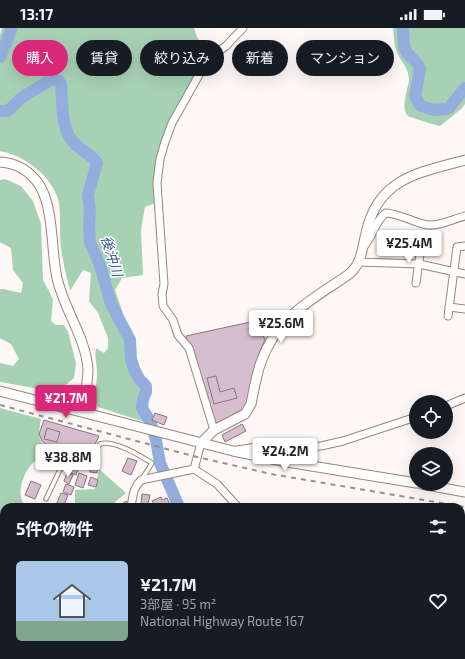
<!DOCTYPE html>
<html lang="ja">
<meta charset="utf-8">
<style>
:root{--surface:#171b24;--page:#242831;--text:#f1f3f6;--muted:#9ea1a6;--accent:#db2777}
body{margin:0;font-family:"Exo 2","Noto Sans JP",sans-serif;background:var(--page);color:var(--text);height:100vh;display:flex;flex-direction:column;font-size:15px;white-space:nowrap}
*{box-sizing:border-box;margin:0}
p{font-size:13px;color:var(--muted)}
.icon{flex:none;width:22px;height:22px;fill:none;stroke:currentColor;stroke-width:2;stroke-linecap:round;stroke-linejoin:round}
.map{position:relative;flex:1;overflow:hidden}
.details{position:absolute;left:0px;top:475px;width:465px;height:156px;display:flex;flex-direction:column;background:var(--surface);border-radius:12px 12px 0 0;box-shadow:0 4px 16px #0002}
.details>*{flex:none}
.top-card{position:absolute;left:12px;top:12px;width:441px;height:36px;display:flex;gap:8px}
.controls{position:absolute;left:409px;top:367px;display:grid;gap:8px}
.controls a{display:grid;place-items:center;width:44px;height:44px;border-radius:50%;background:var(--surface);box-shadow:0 4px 16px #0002;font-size:20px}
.price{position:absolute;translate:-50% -34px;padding:0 9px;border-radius:4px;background:#fff;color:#222;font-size:13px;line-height:26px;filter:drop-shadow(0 1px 2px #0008)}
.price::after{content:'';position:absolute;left:50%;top:24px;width:12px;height:9px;margin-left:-6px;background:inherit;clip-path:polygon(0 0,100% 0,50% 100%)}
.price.current{background:var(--accent);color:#fff}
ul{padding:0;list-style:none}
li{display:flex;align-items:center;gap:12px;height:100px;padding:0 16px}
li span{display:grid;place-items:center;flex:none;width:112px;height:80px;border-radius:6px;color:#555}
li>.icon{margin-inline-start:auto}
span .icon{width:48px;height:48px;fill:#fffc;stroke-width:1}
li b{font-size:17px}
h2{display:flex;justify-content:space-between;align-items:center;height:48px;padding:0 16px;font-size:17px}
.chip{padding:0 14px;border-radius:18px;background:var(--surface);box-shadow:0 4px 16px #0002;font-size:14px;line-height:36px}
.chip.current{background:var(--accent);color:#fff}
.status{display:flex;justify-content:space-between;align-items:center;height:28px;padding:0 20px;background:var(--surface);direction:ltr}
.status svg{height:11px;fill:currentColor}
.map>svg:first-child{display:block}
.green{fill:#a7d1b5}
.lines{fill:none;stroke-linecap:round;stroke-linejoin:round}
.river{stroke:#93aedd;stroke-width:12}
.building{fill:#d6becf;stroke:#897483}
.service-casing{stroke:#9b8577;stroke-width:5.5}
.minor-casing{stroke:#9b8577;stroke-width:9}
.tertiary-casing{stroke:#9b8577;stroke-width:11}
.service{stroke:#fff;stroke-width:3.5}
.minor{stroke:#fff;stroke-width:7}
.tertiary{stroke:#fff;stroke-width:9}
.rail{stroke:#968f8b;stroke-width:2;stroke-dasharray:5 5;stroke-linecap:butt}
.labels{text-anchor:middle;stroke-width:3;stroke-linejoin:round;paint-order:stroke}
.water-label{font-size:14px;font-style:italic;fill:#33548f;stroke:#fff}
</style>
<div class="status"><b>13:17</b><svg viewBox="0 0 49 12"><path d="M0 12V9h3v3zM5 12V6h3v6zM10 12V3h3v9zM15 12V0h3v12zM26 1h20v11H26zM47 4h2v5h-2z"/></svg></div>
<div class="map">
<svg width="465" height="631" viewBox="0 0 465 631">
<rect width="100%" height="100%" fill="#fdf8f5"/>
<!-- green -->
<g class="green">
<path d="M2 0H194L197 9 212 33 176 93 160 141 158 174 145 179 141 202 143 247 122 250 115 262 125 291 131 303 135 339 140 348 142 360 138 380 146 390 145 394 98 379C90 362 96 365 97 349 98 339 94 330 96 320L104 325 108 320V310L98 285 89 273 91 245 83 242 70 263C67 250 63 235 61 221 59 206 61 190 59 175 54 150 25 127 0 123V7Z"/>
<path d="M393 0H465V76L461 81 440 98C435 97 409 89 408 88 400 79 408 62 409 52 409 40 401 34 397 24 394 17 394 8 393 0Z"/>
<polygon points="5,151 21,158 33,173 41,196 43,252 53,271 51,293 56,297 64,297 68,304 76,335 74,350 63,359 45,362 0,354 0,335 13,338 19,331 11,316 0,310 0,261 3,261 21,265 23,255 13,242 11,220 0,214 0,152"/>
<path d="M0 380 41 391C40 398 37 409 42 415 45 418 47 419 48 423 43 428 35 432 31 437 23 446 17 465 23 475L31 478 40 476 54 479H4V522H0Z"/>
<polygon points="99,441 126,465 109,479 73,479 75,476 75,462 95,461"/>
<polygon points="0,606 5,631 0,631"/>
<polygon points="42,627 157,627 159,631 30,631 36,630"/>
</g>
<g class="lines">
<!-- river -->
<g class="river">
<path d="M403 0C404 8 403 16 406 23 410 30 418 33 420 41L415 68 420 77 427 80 434 82 446 81 449 80 465 60"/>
<polyline points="0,29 12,0"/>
<path d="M0 83H7L10 81 21 70 47 54 54 51 59 53 61 56C63 77 60 101 75 116 82 123 92 127 97 135L88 167 90 184 89 198 90 215 100 237 111 276 130 312 131 331 134 341 140 352 146 358V364L143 371 142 380 150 393 156 412 160 435 179 479"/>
<polyline points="236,627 238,631"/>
</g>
</g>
<!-- building -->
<g class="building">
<polygon points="255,293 265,311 258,329 248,379 215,396 186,308"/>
<polygon points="216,348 220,364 234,360 237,370 214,376 207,350"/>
<polygon points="155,385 167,389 164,397 152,392"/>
<polygon points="44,392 99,408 92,423 86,428 82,428 63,424 48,418 42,413 39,406"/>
<polygon points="242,396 246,403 225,414 222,407"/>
<polygon points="47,400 60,404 57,414 44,411"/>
<polygon points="128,430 137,433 131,447 122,443"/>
<polygon points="72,435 79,438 76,447 68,444"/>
<polygon points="91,435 98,436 97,445 90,444"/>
<polygon points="67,445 73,447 69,456 64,453"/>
<polygon points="79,445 87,448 83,460 75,457"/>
<polygon points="91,449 98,452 96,459 88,457"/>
<polygon points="31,453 41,457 35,471 25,467"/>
<polygon points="66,456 74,459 71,467 63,464"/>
<polygon points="61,465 68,467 64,477 57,475"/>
<polygon points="142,466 150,467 148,476 141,476"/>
<polygon points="161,469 162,472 167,470 171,479 153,479 152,477 154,476 152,473"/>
<polygon points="126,473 128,476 126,477 127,479 118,479"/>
</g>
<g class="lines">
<!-- service casing -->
<g class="service-casing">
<g id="service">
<path d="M46 471 66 429C88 434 88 433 100 416 115 412 139 427 152 435L142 451"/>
<polyline points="0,547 4,547"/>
<polyline points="20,629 44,627"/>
</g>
</g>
<!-- minor casing -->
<g class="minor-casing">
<g id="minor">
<path d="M363 219C374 209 374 193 386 185 401 186 414 195 428 197 441 198 453 191 465 188"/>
<polyline points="359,234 419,236 465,246"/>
<polyline points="416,255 421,219"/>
<polyline points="449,279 465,281"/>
<polyline points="448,288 457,219 465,218"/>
<polyline points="446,378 465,370"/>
<polyline points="214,402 189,320 178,307 173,292 163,278 162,266 164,256 157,155 160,131 165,114 172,95 208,31 226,18 243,0"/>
<polyline points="237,422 262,418 300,419 321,418 343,413 416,389"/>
<polyline points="194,441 201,415"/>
<path d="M131 479C133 468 133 460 141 452L194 441 217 456 238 479"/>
<polyline points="0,592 4,592"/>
<polyline points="291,627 292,631"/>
</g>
</g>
<!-- tertiary casing -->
<g class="tertiary-casing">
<g id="tertiary">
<path d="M0 134C17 135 31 144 40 158 54 182 51 223 57 250 64 282 86 309 88 342 88 356 84 370 81 383"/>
<polyline points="0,363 233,423 287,434 416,455"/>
<path d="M201 415 214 402 245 386 251 376C254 362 256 348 261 334 277 289 311 272 348 247 362 236 362 221 366 205 378 150 418 145 465 132"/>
<polyline points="421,456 465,464"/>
</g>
</g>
<!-- service -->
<use href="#service" class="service"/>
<!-- minor -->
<use href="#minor" class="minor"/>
<!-- tertiary -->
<use href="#tertiary" class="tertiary"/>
<!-- rail -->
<polyline class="rail" points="0,377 197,429 271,446 465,479"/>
</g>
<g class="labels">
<!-- water labels -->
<g class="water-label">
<text transform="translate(112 228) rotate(73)" y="5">後沖川</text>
</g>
</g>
</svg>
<div class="controls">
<a><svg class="icon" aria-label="locate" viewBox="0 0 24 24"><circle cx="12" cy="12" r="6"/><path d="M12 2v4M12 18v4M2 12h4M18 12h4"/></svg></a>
<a><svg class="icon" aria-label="layers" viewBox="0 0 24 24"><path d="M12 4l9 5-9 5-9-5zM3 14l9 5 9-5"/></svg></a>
</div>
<b class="price" style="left:409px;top:236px">¥25.4M</b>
<b class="price" style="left:281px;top:316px">¥25.6M</b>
<b class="price current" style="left:66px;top:391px">¥21.7M</b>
<b class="price" style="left:285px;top:444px">¥24.2M</b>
<b class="price" style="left:68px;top:450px">¥38.8M</b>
<div class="top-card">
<a class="chip current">購入</a>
<a class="chip">賃貸</a>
<a class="chip">絞り込み</a>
<a class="chip">新着</a>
<a class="chip">マンション</a>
</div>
<section class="details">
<h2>5件の物件<svg class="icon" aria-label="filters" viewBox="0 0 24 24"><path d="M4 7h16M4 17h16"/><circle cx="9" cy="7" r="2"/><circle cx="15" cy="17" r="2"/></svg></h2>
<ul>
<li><span style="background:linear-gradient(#a9c7e8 75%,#7fa58c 0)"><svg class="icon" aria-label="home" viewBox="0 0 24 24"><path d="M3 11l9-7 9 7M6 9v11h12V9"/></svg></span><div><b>¥21.7M</b><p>3部屋 · 95 m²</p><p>National Highway Route 167</p></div><svg class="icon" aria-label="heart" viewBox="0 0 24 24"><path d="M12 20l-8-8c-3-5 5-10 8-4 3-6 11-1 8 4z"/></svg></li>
</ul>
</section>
</div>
